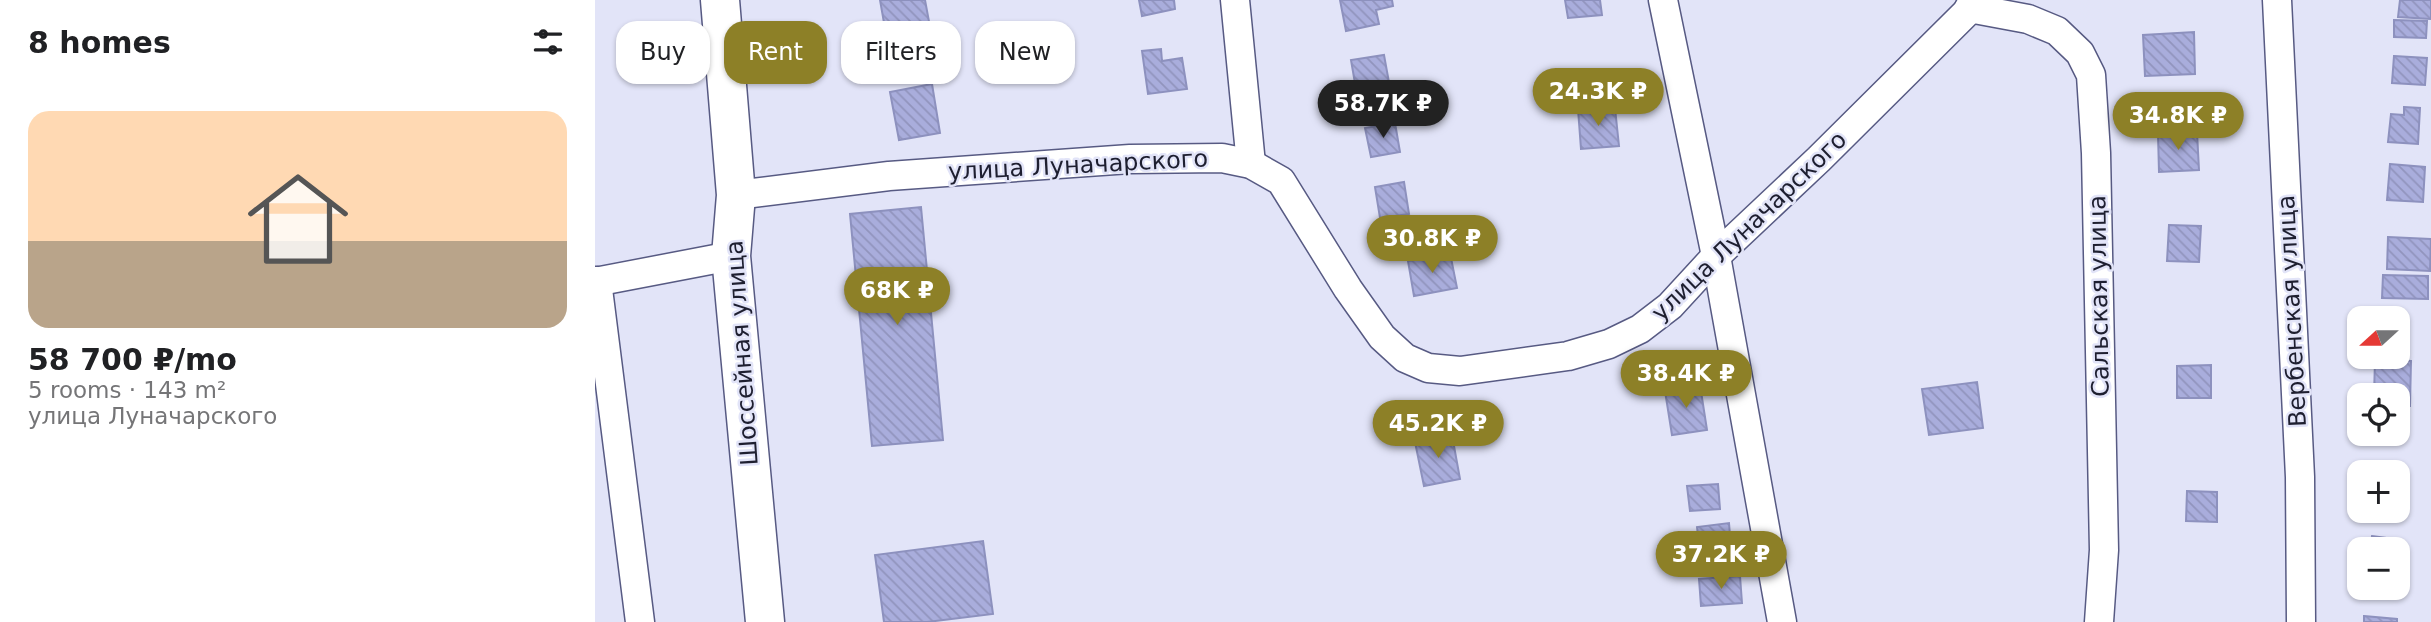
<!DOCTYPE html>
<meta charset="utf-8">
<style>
:root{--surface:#fff;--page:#f2f2f2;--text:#202124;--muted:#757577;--line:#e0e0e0;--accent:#8d8027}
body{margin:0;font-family:"DejaVu Sans",sans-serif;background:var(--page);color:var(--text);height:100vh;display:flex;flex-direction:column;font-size:26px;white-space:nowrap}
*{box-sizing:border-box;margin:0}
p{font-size:23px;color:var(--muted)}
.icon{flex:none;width:38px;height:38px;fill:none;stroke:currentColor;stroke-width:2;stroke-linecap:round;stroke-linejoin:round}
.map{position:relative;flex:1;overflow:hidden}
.side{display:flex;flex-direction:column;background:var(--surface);width:595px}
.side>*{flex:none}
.banner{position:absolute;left:21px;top:21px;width:665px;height:63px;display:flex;gap:14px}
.needle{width:46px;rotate:249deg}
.buttons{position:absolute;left:1752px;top:306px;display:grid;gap:14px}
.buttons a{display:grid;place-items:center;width:63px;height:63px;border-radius:14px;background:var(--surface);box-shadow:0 2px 5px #0004;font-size:35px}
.price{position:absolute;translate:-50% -60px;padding:0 16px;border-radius:24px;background:var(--accent);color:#fff;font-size:23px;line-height:46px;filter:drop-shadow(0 2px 4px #0008)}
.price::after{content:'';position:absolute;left:50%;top:42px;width:21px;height:16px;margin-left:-10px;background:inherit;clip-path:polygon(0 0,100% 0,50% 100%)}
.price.selected{background:#222;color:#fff}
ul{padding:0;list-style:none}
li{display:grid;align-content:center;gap:14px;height:371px;padding:0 28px}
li+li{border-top:2px solid var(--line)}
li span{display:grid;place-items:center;height:217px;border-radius:21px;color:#555}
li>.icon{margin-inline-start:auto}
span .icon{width:126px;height:126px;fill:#fffc;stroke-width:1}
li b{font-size:30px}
h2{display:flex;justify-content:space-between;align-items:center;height:84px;padding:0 28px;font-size:30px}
.chip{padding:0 24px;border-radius:21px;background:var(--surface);box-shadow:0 2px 5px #0004;font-size:24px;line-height:63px}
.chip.selected{background:var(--accent);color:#fff}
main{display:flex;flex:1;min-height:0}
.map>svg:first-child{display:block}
.building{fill:url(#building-back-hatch);stroke:#8d91be;stroke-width:2}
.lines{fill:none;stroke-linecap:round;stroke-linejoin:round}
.minor-casing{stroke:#575a83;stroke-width:31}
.secondary-casing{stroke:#575a83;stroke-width:41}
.minor{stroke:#fff;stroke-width:28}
.secondary{stroke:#fff;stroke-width:38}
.labels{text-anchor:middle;stroke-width:5;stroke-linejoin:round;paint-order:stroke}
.street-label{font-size:24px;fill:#1e1f30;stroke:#e2e4f8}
</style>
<main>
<section class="side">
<h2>8 homes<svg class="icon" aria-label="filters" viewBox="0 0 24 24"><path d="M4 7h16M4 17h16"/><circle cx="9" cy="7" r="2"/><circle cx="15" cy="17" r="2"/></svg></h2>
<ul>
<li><span style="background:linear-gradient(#ffd9b3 60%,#b9a48a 0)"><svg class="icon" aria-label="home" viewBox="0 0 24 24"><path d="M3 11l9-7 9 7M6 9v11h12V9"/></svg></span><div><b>58 700 ₽/mo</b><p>5 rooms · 143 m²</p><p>улица Луначарского</p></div></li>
</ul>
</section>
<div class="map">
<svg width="1836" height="622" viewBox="0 0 1836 622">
<defs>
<pattern id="building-back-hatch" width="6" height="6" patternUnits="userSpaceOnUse" patternTransform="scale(1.75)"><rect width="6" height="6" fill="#a9addc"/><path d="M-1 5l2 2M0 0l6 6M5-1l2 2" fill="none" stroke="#9194bd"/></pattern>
</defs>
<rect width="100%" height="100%" fill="#e2e4f8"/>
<!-- building -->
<g class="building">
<polygon points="285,0 330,0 335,27 291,34"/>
<polygon points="544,0 579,0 580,9 547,16"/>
<polygon points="745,0 797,0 798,6 781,10 784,24 751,31"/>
<polygon points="970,0 1005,0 1007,15 973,18"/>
<polygon points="1805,0 1836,0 1836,19 1803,17"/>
<polygon points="1799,20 1832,21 1831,38 1799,37"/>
<polygon points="1599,32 1600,74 1550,76 1548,35"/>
<polygon points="566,49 567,61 587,58 592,89 553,94 547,51"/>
<polygon points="789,55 795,88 762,95 756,60"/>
<polygon points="1799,56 1832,58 1830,85 1797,83"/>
<polygon points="337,84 345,133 304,140 295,92"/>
<polygon points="1809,107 1825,108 1823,144 1793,142 1796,114 1809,115"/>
<polygon points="1020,108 1024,146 986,149 983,109"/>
<polygon points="800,123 805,152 776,157 770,128"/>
<polygon points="1602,132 1604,170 1564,172 1563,134"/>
<polygon points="1795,164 1830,167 1828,202 1792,200"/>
<polygon points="809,182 814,214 785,218 780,187"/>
<polygon points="326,207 348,440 277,446 255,214"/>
<polygon points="1574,225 1606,226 1604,262 1572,261"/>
<polygon points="1793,237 1836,239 1835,271 1792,269"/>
<polygon points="855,253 862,288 819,296 813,261"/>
<polygon points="1788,275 1833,276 1833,299 1787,298"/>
<polygon points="1780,360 1816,361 1815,406 1802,405 1802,396 1779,396"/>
<polygon points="1616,365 1616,398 1582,398 1582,366"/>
<polygon points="1382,382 1388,428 1334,435 1327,389"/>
<polygon points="1105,385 1112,430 1077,435 1070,391"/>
<polygon points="857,435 865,479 829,486 820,442"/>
<polygon points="1776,464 1808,467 1807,507 1802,506 1802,472 1776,472"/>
<polygon points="1123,484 1125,509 1095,511 1092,486"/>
<polygon points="1592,491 1622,492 1622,522 1591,521"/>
<polygon points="1134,523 1136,548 1105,551 1102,527"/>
<polygon points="1777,536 1807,540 1803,576 1802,550 1775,550"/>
<polygon points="388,541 398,614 332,622 289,622 280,555"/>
<polygon points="1145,576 1147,603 1106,606 1104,579"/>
<polygon points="1769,616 1802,619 1802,622 1769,622"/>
</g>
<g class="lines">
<!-- minor casing -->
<g class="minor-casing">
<g id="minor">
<polyline points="640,0 656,164"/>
<polyline points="1068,0 1121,256 1187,622"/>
<polyline points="1682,0 1705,477 1706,622"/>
<polyline points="1374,8 1433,19 1462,31 1485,53 1496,75 1501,153 1509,550 1504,622"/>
<polyline points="141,195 294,176 535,159 627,158 656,164 686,181 753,289 787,337 810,358 833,368 865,371 973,356 1014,344 1045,329 1075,306 1121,256 1224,159 1384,0"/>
<polyline points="2,281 45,622"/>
<polyline points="0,282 136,256"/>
</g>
</g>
<!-- secondary casing -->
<g class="secondary-casing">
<polyline id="secondary" points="125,0 141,195 136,256 170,622"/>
</g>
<!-- minor -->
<use href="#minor" class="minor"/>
<!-- secondary -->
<use href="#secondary" class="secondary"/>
</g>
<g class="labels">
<!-- street labels -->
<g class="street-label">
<text transform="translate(483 165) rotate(-3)" y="8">улица Луначарского</text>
<text transform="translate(1154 226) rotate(-44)" y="8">улица Луначарского</text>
<text transform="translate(1504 296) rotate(-91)" y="8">Сальская улица</text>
<text transform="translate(1697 311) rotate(-93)" y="8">Вербенская улица</text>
<text transform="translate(147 353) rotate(-94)" y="8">Шоссейная улица</text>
</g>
</g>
</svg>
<div class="buttons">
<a><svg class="needle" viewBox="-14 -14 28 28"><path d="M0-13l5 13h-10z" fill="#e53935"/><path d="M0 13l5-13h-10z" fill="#757577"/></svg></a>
<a><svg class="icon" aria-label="locate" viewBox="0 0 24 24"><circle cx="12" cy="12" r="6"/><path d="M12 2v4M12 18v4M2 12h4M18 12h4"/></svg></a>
<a>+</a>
<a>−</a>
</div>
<b class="price" style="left:1003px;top:128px">24.3K ₽</b>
<b class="price selected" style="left:788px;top:140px">58.7K ₽</b>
<b class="price" style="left:1583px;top:152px">34.8K ₽</b>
<b class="price" style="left:837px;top:275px">30.8K ₽</b>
<b class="price" style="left:302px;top:327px">68K ₽</b>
<b class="price" style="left:1091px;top:410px">38.4K ₽</b>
<b class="price" style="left:843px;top:460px">45.2K ₽</b>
<b class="price" style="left:1126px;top:591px">37.2K ₽</b>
<div class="banner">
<a class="chip">Buy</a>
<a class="chip selected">Rent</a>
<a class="chip">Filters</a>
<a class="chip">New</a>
</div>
</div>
</main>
